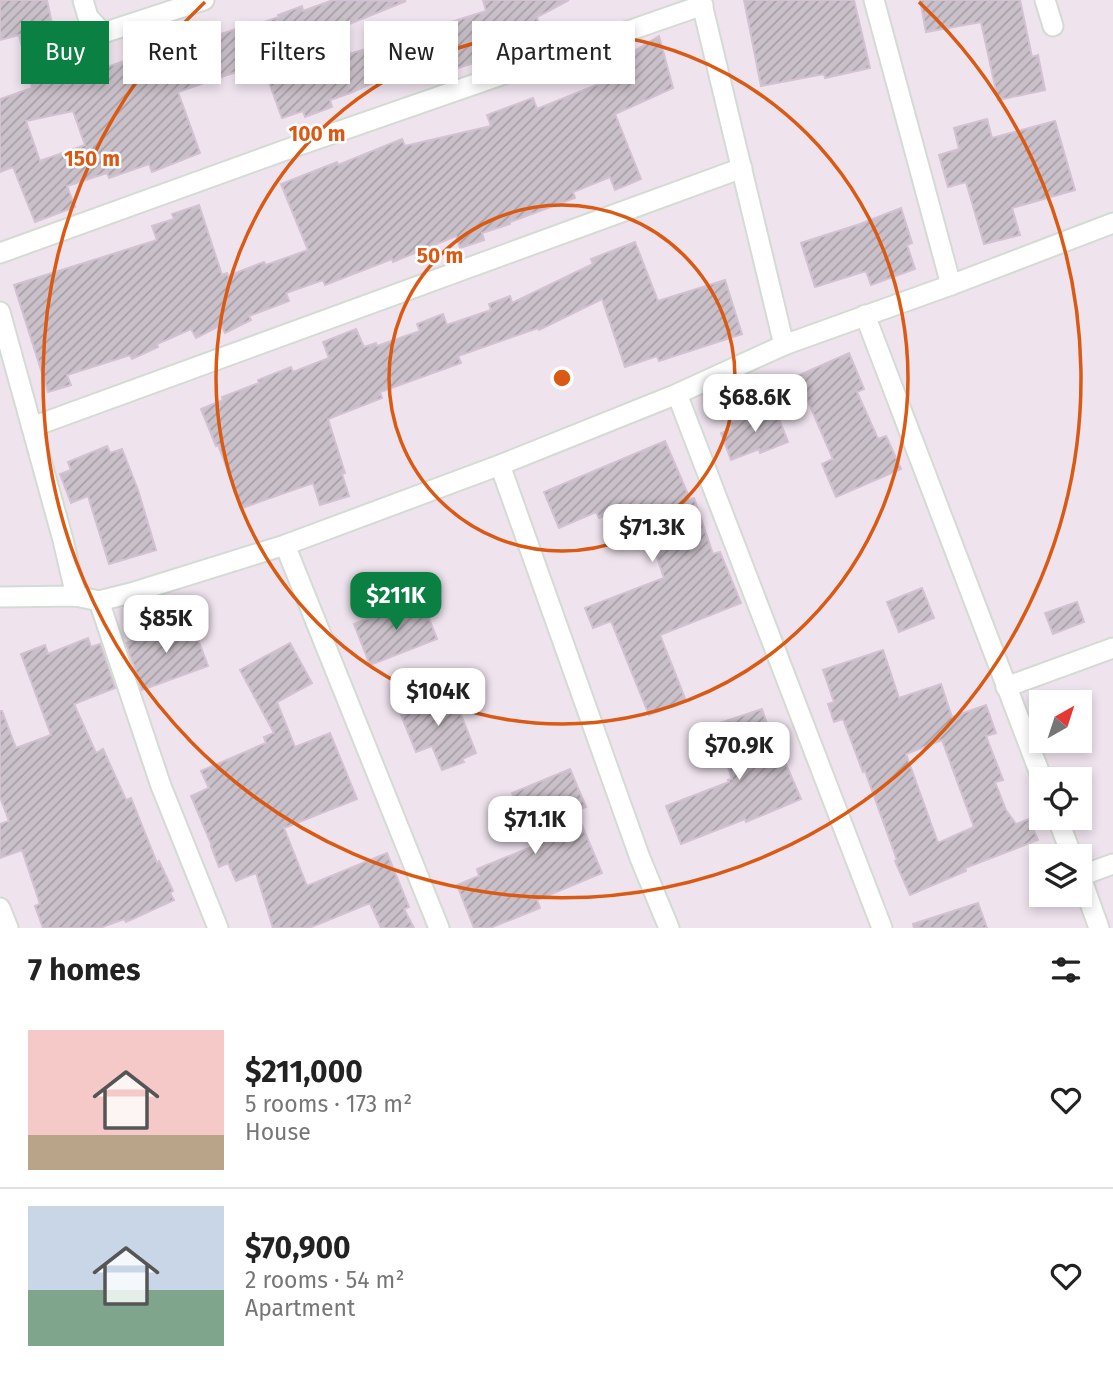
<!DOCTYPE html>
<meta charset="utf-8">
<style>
:root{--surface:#fff;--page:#f2f2f2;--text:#222;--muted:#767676;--line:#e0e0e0;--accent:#0b8043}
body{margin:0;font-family:"Fira Sans",sans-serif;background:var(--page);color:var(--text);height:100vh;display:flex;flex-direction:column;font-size:26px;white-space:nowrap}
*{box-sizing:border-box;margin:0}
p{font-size:23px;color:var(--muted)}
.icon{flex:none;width:38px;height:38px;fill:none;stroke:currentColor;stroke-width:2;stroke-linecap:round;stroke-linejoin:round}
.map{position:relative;height:928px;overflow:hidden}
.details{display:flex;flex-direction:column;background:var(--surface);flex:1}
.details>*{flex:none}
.hud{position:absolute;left:21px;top:21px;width:700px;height:63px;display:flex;gap:14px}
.needle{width:46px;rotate:39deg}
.tools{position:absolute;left:1029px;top:690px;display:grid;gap:14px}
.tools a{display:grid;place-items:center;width:63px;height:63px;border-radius:0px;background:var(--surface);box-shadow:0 4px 10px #0003;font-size:35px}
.price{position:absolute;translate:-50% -60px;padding:0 16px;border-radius:14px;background:#fff;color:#222;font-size:23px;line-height:46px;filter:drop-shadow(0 2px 4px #0008)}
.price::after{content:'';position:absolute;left:50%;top:42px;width:21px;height:16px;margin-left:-10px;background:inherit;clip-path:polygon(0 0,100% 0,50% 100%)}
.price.selected{background:var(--accent);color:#fff}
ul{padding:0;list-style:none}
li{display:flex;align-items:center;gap:21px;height:175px;padding:0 28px}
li+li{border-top:2px solid var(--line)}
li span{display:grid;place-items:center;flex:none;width:196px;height:140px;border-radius:0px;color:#555}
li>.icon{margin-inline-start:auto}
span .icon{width:84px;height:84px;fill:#fffc;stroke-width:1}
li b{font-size:30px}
h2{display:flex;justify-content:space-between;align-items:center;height:84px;padding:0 28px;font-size:30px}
.tag{padding:0 24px;border-radius:0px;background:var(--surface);box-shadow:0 4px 10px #0003;font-size:24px;line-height:63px}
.tag.selected{background:var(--accent);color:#fff}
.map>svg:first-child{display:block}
.building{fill:url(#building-hatch);stroke:#d4c1d3;stroke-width:2;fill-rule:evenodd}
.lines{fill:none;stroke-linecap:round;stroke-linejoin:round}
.street-casing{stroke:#d4dbd4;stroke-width:23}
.street{stroke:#fff;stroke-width:19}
.ring{fill:none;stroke:#da5a14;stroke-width:3.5}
.centre{fill:#da5a14;stroke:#fff;stroke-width:3.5}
.ring-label{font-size:21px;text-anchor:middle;font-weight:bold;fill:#da5a14;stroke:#fff;stroke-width:5;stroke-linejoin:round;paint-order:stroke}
</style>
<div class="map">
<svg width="1113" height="928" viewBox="0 0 1113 928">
<defs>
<pattern id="building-hatch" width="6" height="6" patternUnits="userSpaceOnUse" patternTransform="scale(1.75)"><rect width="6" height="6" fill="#cac0c9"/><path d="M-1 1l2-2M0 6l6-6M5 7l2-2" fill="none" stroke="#a7a0a6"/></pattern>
</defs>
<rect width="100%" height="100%" fill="#efe3ed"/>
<!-- building -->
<g class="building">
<path d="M0 0H47L59 57 61 56 67 81 124 61 126 67 165 54 163 50 190 41 191 44 239 28 240 30 279 17 278 15 302 6 303 11 333 0 406 1 300 44 308 67 486 11 483 0H569L537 17 539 25 471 41 477 62 432 76 426 58 353 92 330 100 332 107 305 117 303 111 282 118 262 63 178 92 200 153 152 172 149 164 109 178 107 173 67 186 75 207 35 222 13 167 0 172V99L32 88 19 35 0 40ZM73 111 85 145 40 161 26 121Z"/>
<polygon points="744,0 854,0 870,68 825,78 824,74 761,86"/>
<polygon points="920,0 1020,0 1032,57 1038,55 1045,90 998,100 981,22 926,32"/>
<polygon points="659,36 673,88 615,114 641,179 615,190 610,177 573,192 575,198 510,222 510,224 482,233 484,240 460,248 456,236 393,262 392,259 325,285 323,280 286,293 289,301 249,316 251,320 225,333 221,325 196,338 191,329 157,344 158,347 132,359 130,355 67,375 71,385 48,392 14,285 157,240 152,226 174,219 172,214 199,205 222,275 227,273 228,276 264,262 266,265 308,250 281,184 337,162 338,165 402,139 405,146 491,126 487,115 533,98 537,109 626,73 621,59"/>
<polygon points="987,119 992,138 1055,121 1075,190 1012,208 1020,235 984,244 966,182 948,187 939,155 959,149 954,128"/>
<polygon points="901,208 912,243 907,245 915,269 871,285 866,271 815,287 801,243 860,224"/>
<polygon points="635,242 658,301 725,280 742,334 659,361 657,356 625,367 602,299 539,330 538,328 458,356 461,363 380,392 382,398 328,419 345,473 342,474 349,496 320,505 313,483 242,508 218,445 216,446 201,409 223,400 222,397 259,383 258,380 291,367 293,372 329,358 323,342 356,329 364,347 376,343 377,346 420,331 417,324 443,314 447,325 491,310 489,304 510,296 512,303 593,264 591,259"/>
<polygon points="849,353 864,389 857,392 878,439 886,436 901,469 836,497 822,464 833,459 797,376"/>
<polygon points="774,406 788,442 760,453 759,449 731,460 721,433 732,429 730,423"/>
<polygon points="665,441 690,499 694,498 713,554 720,552 741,603 660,635 686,701 649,715 611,621 593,628 585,608 664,578 638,502 599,518 596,512 559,528 544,492"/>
<polygon points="107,446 110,453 122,449 138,490 156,550 109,564 88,496 71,503 60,474 71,470 68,462"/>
<polygon points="922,588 934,618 899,632 887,602"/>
<polygon points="421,598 437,639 370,665 354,624"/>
<polygon points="1077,602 1084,622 1053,634 1045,613"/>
<polygon points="192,624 208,666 142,690 126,643 172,626 174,630"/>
<polygon points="88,638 91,647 100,644 115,688 74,704 96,753 103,749 126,800 131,798 157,863 159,861 173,891 170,893 174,900 126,922 124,919 100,928 43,928 35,906 40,904 22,850 0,858 0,824 9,821 0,797 0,711 2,711 16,748 51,735 21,654 45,645 48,654"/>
<polygon points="290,643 312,683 277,702 295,747 330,733 357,799 284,828 307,886 387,853 409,907 404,909 414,928 381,928 370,903 309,928 273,928 256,873 236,881 228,863 219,867 211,846 212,846 191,796 209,788 201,771 266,743 264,737 274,733 240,670"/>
<path d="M883 650 899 698 941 684 952 717 986 705 996 733 986 736 1003 780 995 782 1006 810 1016 824 1029 819 1038 840 965 868 966 871 910 895 895 861 897 860 865 771 863 772 843 719 834 722 828 704 834 702 823 670ZM942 740 974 827 938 843 906 754Z"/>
<polygon points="451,689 476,753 462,759 464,762 442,770 432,746 416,752 399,710 407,707 405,701 424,694 426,699"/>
<polygon points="762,709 779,759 783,757 801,799 746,822 745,819 681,844 666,806 729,782 728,780 732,779 714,725"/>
<polygon points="570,769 586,807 576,811 602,873 537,900 540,908 490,928 474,928 457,885 479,876 477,869 534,846 512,793"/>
<polygon points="978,903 987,928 914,928 913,924"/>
</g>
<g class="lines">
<!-- street casing -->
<g class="street-casing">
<g id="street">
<polyline points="83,0 88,17 103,33 204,0"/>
<polyline points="701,0 784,345"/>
<polyline points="874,0 951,285"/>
<polyline points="1045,0 1053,26"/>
<polyline points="0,253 291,148 703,5"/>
<polyline points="0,312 63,540 76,596"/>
<polyline points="865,315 1042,779"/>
<polyline points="677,394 882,928"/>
<polyline points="32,427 742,168"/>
<polyline points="500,465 640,858 669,928"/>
<polyline points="285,545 439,928"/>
<polyline points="0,597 76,596 99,601 131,593 285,545 500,465 677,394 784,345 951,285 1113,223"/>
<polyline points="99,601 161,786 218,928"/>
<polyline points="1006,687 1113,648"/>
<polyline points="1057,817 1072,856"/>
<polyline points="1080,875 1099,928"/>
<polyline points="1080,876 1113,864"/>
<polyline points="0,908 8,928"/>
</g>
</g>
<!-- street -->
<use href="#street" class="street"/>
</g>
<!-- distance rings -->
<g class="ring">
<circle cx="562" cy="378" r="173"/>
<circle cx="562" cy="378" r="346"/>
<path d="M919 2A519 519 0 1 1 205 2"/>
</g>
<circle cx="562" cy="378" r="10" class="centre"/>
<g class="ring-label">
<text x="317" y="141">100 m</text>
<text x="92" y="166">150 m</text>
<text x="440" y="263">50 m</text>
</g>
</svg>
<div class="tools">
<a><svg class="needle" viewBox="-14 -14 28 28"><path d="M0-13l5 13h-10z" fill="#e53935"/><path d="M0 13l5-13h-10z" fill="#767676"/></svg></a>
<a><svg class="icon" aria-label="locate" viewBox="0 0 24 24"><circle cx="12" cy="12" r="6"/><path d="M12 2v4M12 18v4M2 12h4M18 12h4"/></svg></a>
<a><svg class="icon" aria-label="layers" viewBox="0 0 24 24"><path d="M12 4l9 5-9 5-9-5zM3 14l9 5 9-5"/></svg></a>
</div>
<b class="price" style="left:755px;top:434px">$68.6K</b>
<b class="price" style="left:652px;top:564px">$71.3K</b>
<b class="price selected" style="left:396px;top:632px">$211K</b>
<b class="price" style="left:166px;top:655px">$85K</b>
<b class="price" style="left:438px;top:728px">$104K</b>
<b class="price" style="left:739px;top:782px">$70.9K</b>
<b class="price" style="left:535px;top:856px">$71.1K</b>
<div class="hud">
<a class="tag selected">Buy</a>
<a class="tag">Rent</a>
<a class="tag">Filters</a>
<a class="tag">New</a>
<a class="tag">Apartment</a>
</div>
</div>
<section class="details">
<h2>7 homes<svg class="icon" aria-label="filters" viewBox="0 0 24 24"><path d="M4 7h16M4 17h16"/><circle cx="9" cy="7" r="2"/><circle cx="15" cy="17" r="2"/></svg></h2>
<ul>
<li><span style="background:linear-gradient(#f6c9c9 75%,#b9a48a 0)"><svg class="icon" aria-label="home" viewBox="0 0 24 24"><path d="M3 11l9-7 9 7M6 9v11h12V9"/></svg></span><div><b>$211,000</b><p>5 rooms · 173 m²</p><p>House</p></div><svg class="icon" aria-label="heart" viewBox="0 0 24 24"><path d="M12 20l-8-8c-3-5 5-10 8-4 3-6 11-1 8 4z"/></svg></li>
<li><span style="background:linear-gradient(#c9d6e8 60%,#7fa58c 0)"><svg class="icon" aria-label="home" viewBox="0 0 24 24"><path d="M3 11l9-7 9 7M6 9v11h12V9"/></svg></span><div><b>$70,900</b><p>2 rooms · 54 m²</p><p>Apartment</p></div><svg class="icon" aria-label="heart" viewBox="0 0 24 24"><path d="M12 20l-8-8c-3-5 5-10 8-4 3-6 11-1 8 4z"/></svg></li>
</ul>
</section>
